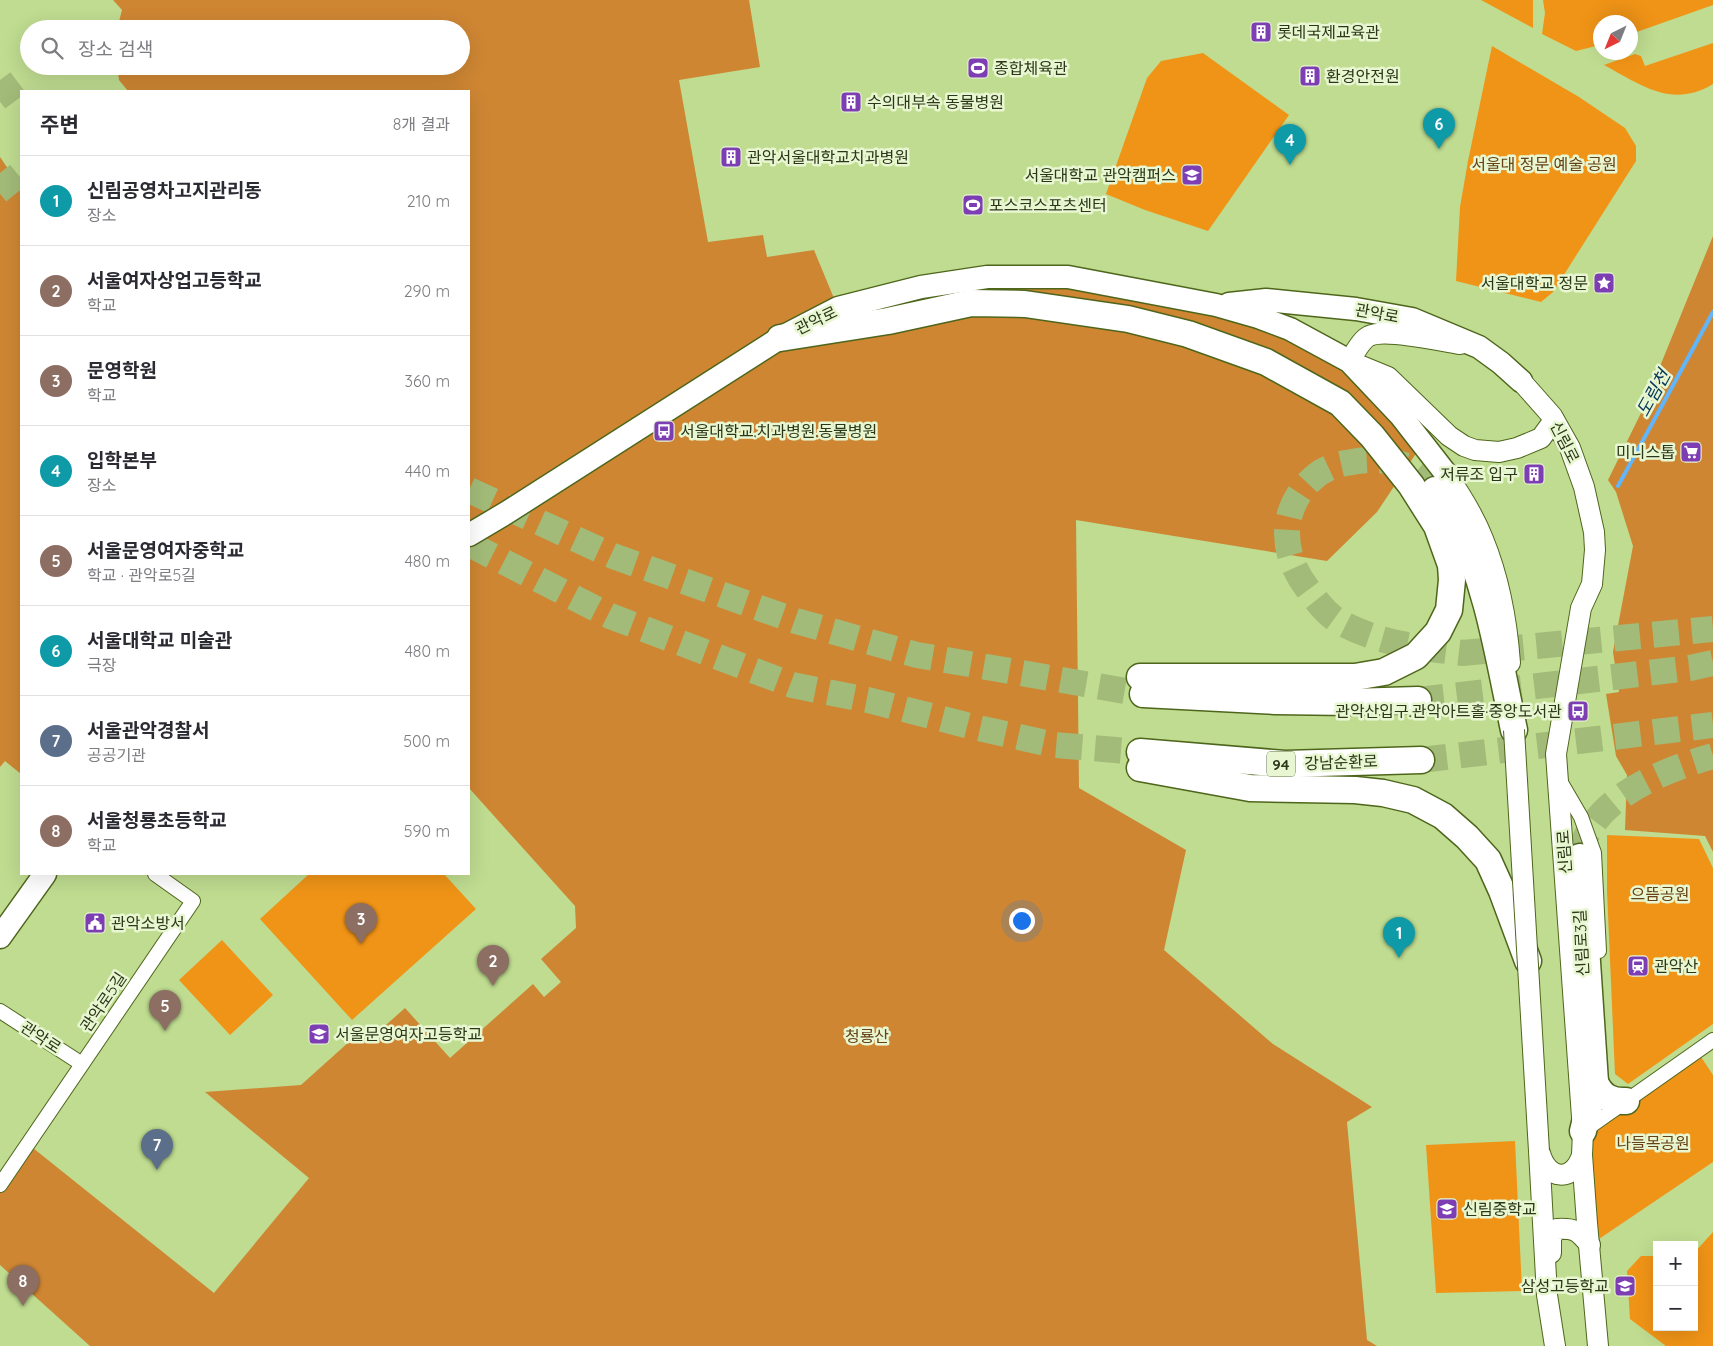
<!DOCTYPE html>
<html lang="ko">
<meta charset="utf-8">
<style>
:root{--surface:#fff;--page:#f7f7f7;--text:#2b2b33;--muted:#7c7c81;--line:#e1e1e2;--accent:#7d3eb3}
body{margin:0;font-family:Quicksand,"Noto Sans KR",sans-serif;background:var(--page);color:var(--text)}
.controls{position:absolute;right:15px;bottom:15px;display:grid;overflow:hidden;border-radius:0px;box-shadow:0 5px 20px #0002}
.controls button{width:45px;height:45px;display:grid;place-items:center;padding:0;border:0;border-bottom:1px solid var(--line);background:var(--surface);color:var(--text);font:25px sans-serif}
.compass{position:absolute;left:1593px;top:15px;width:45px;height:45px;border-radius:50%;background:var(--surface);box-shadow:0 5px 20px #0002;rotate:223deg}
.you{position:absolute;left:1021px;top:920px;width:18px;height:18px;margin:-12px;border:4px solid #fff;border-radius:50%;background:#1a73e8;box-shadow:0 0 0 8px #1a73e833}
.badge{display:grid;place-items:center;width:32px;height:32px;border-radius:50%;background:var(--accent);color:#fff;font-size:16px;font-weight:700}
.pin{position:absolute;translate:-50% -41px;filter:drop-shadow(0 1px 2px #0008)}
.pin::after{content:'';position:absolute;top:26px;width:18px;height:15px;background:inherit;clip-path:polygon(0 0,100% 0,50% 100%)}
.list{margin:0;padding:0;list-style:none}
h2{display:flex;justify-content:space-between;align-items:center;height:65px;margin:0;padding:0 20px;font-size:21px}
h2 small{font-size:16px;font-weight:400;color:var(--muted)}
.list li{display:grid;grid-template-columns:32px 1fr auto;gap:15px;align-items:center;box-sizing:border-box;height:90px;padding:0 20px;border-top:1px solid var(--line)}
.list b{display:block;font-size:19px;white-space:nowrap}
.list p{margin:0;font-size:16px;white-space:nowrap;color:var(--muted)}
.list em{font-size:16px;font-style:normal;color:var(--muted)}
.icon{flex:none;width:28px;height:28px;fill:none;stroke:currentColor;stroke-width:2;stroke-linecap:round;stroke-linejoin:round}
.map{position:relative;flex:none;width:1713px;height:1346px;overflow:hidden}
.search{position:absolute;background:var(--surface);box-shadow:0 5px 20px #0002;left:20px;top:20px;width:450px;height:55px;display:flex;align-items:center;gap:12px;box-sizing:border-box;padding:0 18px;border-radius:28px;color:var(--muted);font-size:19px}
.panel{position:absolute;background:var(--surface);box-shadow:0 5px 20px #0002;left:20px;top:90px;width:450px;height:785px;border-radius:0px}
.map>svg:first-child{display:block}
.green{fill:#f09417}
.forest{fill:#ce8633}
.lines{fill:none;stroke-linecap:round;stroke-linejoin:round}
.stream{stroke:#60b5fb;stroke-width:4}
.highway-tunnel{stroke:#a2bb78;stroke-width:26;stroke-dasharray:26 13;stroke-linecap:butt}
.street-casing{stroke:#4e661b;stroke-width:16}
.secondary-casing{stroke:#4e661b;stroke-width:22}
.primary-casing{stroke:#4e661b;stroke-width:25}
.highway-casing{stroke:#4e661b;stroke-width:29}
.street{stroke:#fff;stroke-width:14}
.secondary{stroke:#fff;stroke-width:20}
.primary{stroke:#fff;stroke-width:22}
.highway{stroke:#fff;stroke-width:26}
.secondary-bridge-casing{stroke:#4e661b;stroke-width:22;stroke-linecap:butt}
.secondary-bridge{stroke:#fff;stroke-width:20}
.labels{text-anchor:middle;dominant-baseline:central;stroke-width:5;stroke-linejoin:round;paint-order:stroke}
.shield{fill:#e8f7d1;stroke:#647150;stroke-width:1}
.shield-label{font-size:15px;font-weight:bold;fill:#2c3719}
.poi-label{font-size:16px;fill:#2c3719;stroke:#e8f7d1;text-anchor:start}
.park-label{font-size:16px;fill:#674116;stroke:#e8f7d1}
.street-label{font-size:16px;fill:#2c3719;stroke:#e8f7d1}
.water-label{font-size:18px;font-style:italic;fill:#053658;stroke:#e8f7d1}
</style>
<div class="map">
<svg width="1713" height="1346" viewBox="0 0 1713 1346">
<rect width="100%" height="100%" fill="#bfdc90"/>
<g class="green">
<path d="M1481 0H1533V28Z"/>
<path d="M1543 0H1713V5L1631 34 1630 22H1600V45L1576 51 1542 34 1545 13Z"/>
<path d="M1713 43V84C1672 109 1641 85 1604 65L1635 54 1641 56 1645 66Z"/>
<path d="M1492 46 1579 97 1625 128 1636 146V161L1553 292 1541 302 1456 281 1460 207 1468 161Z"/>
<path d="M1203 53 1289 115 1208 231 1145 210 1106 194 1147 78 1161 61Z"/>
<path d="M1607 835 1699 839 1713 868V1024L1628 1084 1615 1074 1607 891Z"/>
<path d="M309 874H444L476 909 352 1020 260 919Z"/>
<path d="M222 940 273 995 230 1035 179 980Z"/>
<path d="M1697 1051 1713 1075V1162L1590 1245 1583 1131Z"/>
<path d="M1515 1141 1522 1291 1436 1293 1426 1145Z"/>
<path d="M1713 1232V1346H1666L1630 1319 1627 1271 1641 1256H1657V1327H1694V1253Z"/>
</g>
<g class="forest">
<path d="M113 0H749L760 67 679 80 708 242 763 235 767 257 814 250 838 308 1068 277 1322 345 1423 443 1377 512 1327 561 1076 520 1079 788 1186 850 1164 950 1273 1044 1372 1107 1347 1122 1367 1340 1377 1346H90L0 1265V1185L28 1144 214 1293 309 1178 205 1092 301 1085 360 1032 368 1041 405 1008 450 1058 533 984 544 997 561 982 541 959 576 928 575 906 469 788V91H128L119 80 117 66H461V29H117L122 10Z"/>
<path d="M0 157 21 188V774L5 761 0 767Z"/>
<path d="M1713 236V852L1705 836 1625 830 1627 775 1616 756 1606 694 1619 692 1613 652 1633 546 1616 492 1608 480 1641 413Z"/>
</g>
<g class="lines">
<path class="stream" d="M1618 486 1713 312"/>
<g class="highway-tunnel">
<path d="M0 80 21 108"/>
<path d="M0 173 21 199"/>
<path d="M469 490 613 556 796 621 917 655 1143 694"/>
<path d="M1435 490C1427 481 1418 471 1407 466 1392 460 1373 459 1358 461 1346 463 1335 464 1325 470 1316 474 1308 483 1302 490 1279 521 1284 558 1307 588 1316 600 1325 613 1338 621 1376 643 1421 648 1463 653L1713 629"/>
<path d="M469 544 610 616 792 685 868 700 974 727 1055 745 1140 752"/>
<path d="M1418 700 1690 668 1713 663"/>
<path d="M1421 760 1713 725"/>
<path d="M1580 857C1588 799 1664 770 1713 756"/>
</g>
<g class="street-casing">
<g id="street">
<path d="M1560 781 1581 817 1594 853 1599 951"/>
<path d="M0 1011 82 1064"/>
<path d="M1585 1130 1713 1040"/>
<path d="M0 1185 193 901 155 874"/>
</g>
</g>
<g class="secondary-casing">
<g id="secondary">
<path d="M1460 344C1440 341 1386 328 1369 336 1361 340 1355 353 1349 361L1388 377 1449 436 1464 446 1475 450 1499 452 1517 448 1541 438 1554 420"/>
<path d="M1521 381 1552 416 1570 448 1584 487 1594 532 1595 550 1592 584 1581 608 1556 754 1583 1131 1582 1155 1587 1223 1598 1346"/>
<path d="M1447 475C1461 495 1474 516 1483 539 1499 578 1507 621 1510 663"/>
<path d="M1539 1151 1547 1295 1555 1346"/>
<path d="M1540 1153C1547 1180 1573 1183 1582 1155"/>
<path d="M1551 1253V1237L1557 1229C1576 1228 1578 1231 1590 1245"/>
</g>
</g>
<g class="primary-casing">
<g id="primary">
<path d="M1229 304 1266 300 1356 309 1412 319 1479 347 1501 363 1521 381"/>
<path d="M469 535 506 513 780 338 838 308 921 287 987 277H1068L1216 305 1258 317 1290 329 1349 361 1401 416 1447 475"/>
<path d="M0 937 45 874"/>
</g>
</g>
<g class="highway-casing">
<g id="highway">
<path d="M780 338 888 321 971 303 1025 304 1128 319 1188 334 1266 362 1340 403 1372 436 1411 485 1437 526 1451 565 1452 580 1449 610 1438 632 1416 656 1384 672 1355 677H1140"/>
<path d="M1435 490C1442 500 1449 509 1455 519 1488 585 1499 659 1514 730"/>
<path d="M1143 694 1275 701 1350 702 1418 700"/>
<path d="M1140 752 1285 764 1421 760"/>
<path d="M1140 768 1250 788 1355 790 1383 793 1413 800 1443 816 1467 837 1488 860 1502 891 1528 961"/>
<path d="M1580 857 1595 1082 1583 1131"/>
<path d="M1595 1082C1601 1096 1611 1102 1626 1101"/>
</g>
</g>
<use href="#street" class="street"/>
<use href="#secondary" class="secondary"/>
<use href="#primary" class="primary"/>
<use href="#highway" class="highway"/>
<g class="secondary-bridge-casing">
<path id="secondary-bridge" d="M1514 730 1539 1151"/>
</g>
<use href="#secondary-bridge" class="secondary-bridge"/>
</g>
<defs>
<g id="building-square" transform="scale(1.125)"><rect x="-9" y="-9" width="18" height="18" rx="4" fill="#7d3eb3" stroke="#e8f7d1"/><path d="M-4-6H4V6H1V3H-1V6H-4ZM-2.5-4.3h1.7v1.8h-1.7ZM.8-4.3h1.7v1.8H.8ZM-2.5-1h1.7V.8h-1.7ZM.8-1h1.7V.8H.8Z" fill="#fff"/></g>
<g id="stadium-square" transform="scale(1.125)"><rect x="-9" y="-9" width="18" height="18" rx="4" fill="#7d3eb3" stroke="#e8f7d1"/><path d="M0-5a6.5 5 0 1 0 0 10a6.5 5 0 1 0 0-10ZM-3.5-1.8h7v3.6h-7Z" fill="#fff"/></g>
<g id="university-square" transform="scale(1.125)"><rect x="-9" y="-9" width="18" height="18" rx="4" fill="#7d3eb3" stroke="#e8f7d1"/><path d="M0-5L7-2L0 1L-7-2ZM-4 1L0 2.5L4 1V4Q0 6-4 4Z" fill="#fff"/></g>
<g id="sight-square" transform="scale(1.125)"><rect x="-9" y="-9" width="18" height="18" rx="4" fill="#7d3eb3" stroke="#e8f7d1"/><path d="M0-6L1.8-2.2L6-1.7L2.9 1.2L3.7 5.4L0 3.3L-3.7 5.4L-2.9 1.2L-6-1.7L-1.8-2.2Z" fill="#fff"/></g>
<g id="bus-square" transform="scale(1.125)"><rect x="-9" y="-9" width="18" height="18" rx="4" fill="#7d3eb3" stroke="#e8f7d1"/><path d="M-5-6H5V4H4V6H2V4H-2V6H-4V4H-5ZM-3.5-4V0h7V-4ZM-3.5 1.2v1.5H-2V1.2ZM2 1.2v1.5H3.5V1.2Z" fill="#fff"/></g>
<g id="supermarket-square" transform="scale(1.125)"><rect x="-9" y="-9" width="18" height="18" rx="4" fill="#7d3eb3" stroke="#e8f7d1"/><path d="M-6-5.5h2.5l.6 2H6L4.5 2H-2.5L-4.4-4H-6ZM-1.5 3.2a1.3 1.3 0 1 0 .1 0ZM3 3.2a1.3 1.3 0 1 0 .1 0Z" fill="#fff"/></g>
<g id="civic-square" transform="scale(1.125)"><rect x="-9" y="-9" width="18" height="18" rx="4" fill="#7d3eb3" stroke="#e8f7d1"/><path d="M-.6-6.5H3V-4.5H.6V-3L4-1V1h2V6H-6V1h2V-1L-.6-3ZM-1.2 2.5V6h2.4V2.5Z" fill="#fff"/></g>
<g id="station-square" transform="scale(1.125)"><rect x="-9" y="-9" width="18" height="18" rx="4" fill="#7d3eb3" stroke="#e8f7d1"/><path d="M-3-6H3Q5-6 5-4V2Q5 4 3 4L4.5 6H3L1.5 4h-3L-3 6H-4.5L-3 4Q-5 4-5 2V-4Q-5-6-3-6ZM-3.5-4v3h7v-3ZM-3.5 1v1.5H-2V1ZM2 1v1.5H3.5V1Z" fill="#fff"/></g>
<g id="school-square" transform="scale(1.125)"><rect x="-9" y="-9" width="18" height="18" rx="4" fill="#7d3eb3" stroke="#e8f7d1"/><path d="M0-5L7-2L0 1L-7-2ZM-4 1L0 2.5L4 1V4Q0 6-4 4Z" fill="#fff"/></g>
</defs>
<g fill-rule="evenodd">
<use href="#building-square" x="1261" y="32"/>
<use href="#stadium-square" x="978" y="68"/>
<use href="#building-square" x="1310" y="76"/>
<use href="#building-square" x="851" y="102"/>
<use href="#building-square" x="731" y="157"/>
<use href="#university-square" x="1192" y="175"/>
<use href="#stadium-square" x="973" y="205"/>
<use href="#sight-square" x="1604" y="283"/>
<use href="#bus-square" x="664" y="431"/>
<use href="#supermarket-square" x="1691" y="452"/>
<use href="#building-square" x="1534" y="474"/>
<use href="#bus-square" x="1578" y="711"/>
<use href="#civic-square" x="95" y="923"/>
<use href="#station-square" x="1638" y="966"/>
<use href="#school-square" x="319" y="1034"/>
<use href="#school-square" x="1447" y="1209"/>
<use href="#school-square" x="1625" y="1286"/>
</g>
<g class="labels">
<rect class="shield" x="1267" y="751.5" width="28" height="25" rx="4"/>
<g class="shield-label">
<text x="1281" y="764">94</text>
</g>
<g class="poi-label">
<text x="1277" y="32">롯데국제교육관</text>
<text x="994" y="68">종합체육관</text>
<text x="1326" y="76">환경안전원</text>
<text x="867" y="102">수의대부속 동물병원</text>
<text x="747" y="157">관악서울대학교치과병원</text>
<text x="1176" y="175" text-anchor="end">서울대학교 관악캠퍼스</text>
<text x="989" y="205">포스코스포츠센터</text>
<text x="1588" y="283" text-anchor="end">서울대학교 정문</text>
<text x="680" y="431">서울대학교.치과병원.동물병원</text>
<text x="1675" y="452" text-anchor="end">미니스톱</text>
<text x="1518" y="474" text-anchor="end">저류조 입구</text>
<text x="1562" y="711" text-anchor="end">관악산입구.관악아트홀·중앙도서관</text>
<text x="111" y="923">관악소방서</text>
<text x="1654" y="966">관악산</text>
<text x="335" y="1034">서울문영여자고등학교</text>
<text x="1463" y="1209">신림중학교</text>
<text x="1609" y="1286" text-anchor="end">삼성고등학교</text>
</g>
<g class="park-label">
<text x="1544" y="164">서울대 정문 예술 공원</text>
<text x="1660" y="894">으뜸공원</text>
<text x="867" y="1036">청룡산</text>
<text x="1653" y="1143">나들목공원</text>
</g>
<g class="street-label">
<text transform="translate(1377 313) rotate(10)">관악로</text>
<text transform="translate(816 320) rotate(-26)">관악로</text>
<text transform="translate(1565 442) rotate(63)">신림로</text>
<text transform="translate(1341 762) rotate(-2)">강남순환로</text>
<text transform="translate(1564 852) rotate(-94)">신림로</text>
<text transform="translate(1581 943) rotate(-93)">신림로3길</text>
<text transform="translate(103 1002) rotate(-56)">관악로5길</text>
<text transform="translate(41 1037) rotate(33)">관악로</text>
</g>
<g class="water-label">
<text transform="translate(1653 393) rotate(-61)">도림천</text>
</g>
</g>
</svg>
<div class="controls">
<button>+</button>
<button>−</button>
</div>
<svg class="compass" viewBox="-18 -18 36 36"><path d="M0-13l5 13h-10z" fill="#e53935"/><path d="M0 13l5-13h-10z" fill="#7c7c81"/></svg>
<div class="you"></div>
<div class="pin badge" style="left:1399px;top:958px;background:#0f9aa8">1</div>
<div class="pin badge" style="left:493px;top:986px;background:#8d6e63">2</div>
<div class="pin badge" style="left:361px;top:944px;background:#8d6e63">3</div>
<div class="pin badge" style="left:1290px;top:165px;background:#0f9aa8">4</div>
<div class="pin badge" style="left:165px;top:1031px;background:#8d6e63">5</div>
<div class="pin badge" style="left:1439px;top:149px;background:#0f9aa8">6</div>
<div class="pin badge" style="left:157px;top:1170px;background:#5c6f8a">7</div>
<div class="pin badge" style="left:23px;top:1306px;background:#8d6e63">8</div>
<div class="search"><svg class="icon" aria-label="search" viewBox="0 0 24 24"><circle cx="10" cy="10" r="6"/><path d="M15 15l6 6"/></svg>장소 검색</div>
<section class="panel">
<h2>주변<small>8개 결과</small></h2>
<ul class="list">
<li><span class="badge" style="background:#0f9aa8">1</span><div><b>신림공영차고지관리동</b><p>장소</p></div><em>210 m</em></li>
<li><span class="badge" style="background:#8d6e63">2</span><div><b>서울여자상업고등학교</b><p>학교</p></div><em>290 m</em></li>
<li><span class="badge" style="background:#8d6e63">3</span><div><b>문영학원</b><p>학교</p></div><em>360 m</em></li>
<li><span class="badge" style="background:#0f9aa8">4</span><div><b>입학본부</b><p>장소</p></div><em>440 m</em></li>
<li><span class="badge" style="background:#8d6e63">5</span><div><b>서울문영여자중학교</b><p>학교 · 관악로5길</p></div><em>480 m</em></li>
<li><span class="badge" style="background:#0f9aa8">6</span><div><b>서울대학교 미술관</b><p>극장</p></div><em>480 m</em></li>
<li><span class="badge" style="background:#5c6f8a">7</span><div><b>서울관악경찰서</b><p>공공기관</p></div><em>500 m</em></li>
<li><span class="badge" style="background:#8d6e63">8</span><div><b>서울청룡초등학교</b><p>학교</p></div><em>590 m</em></li>
</ul>
</section>
</div>
